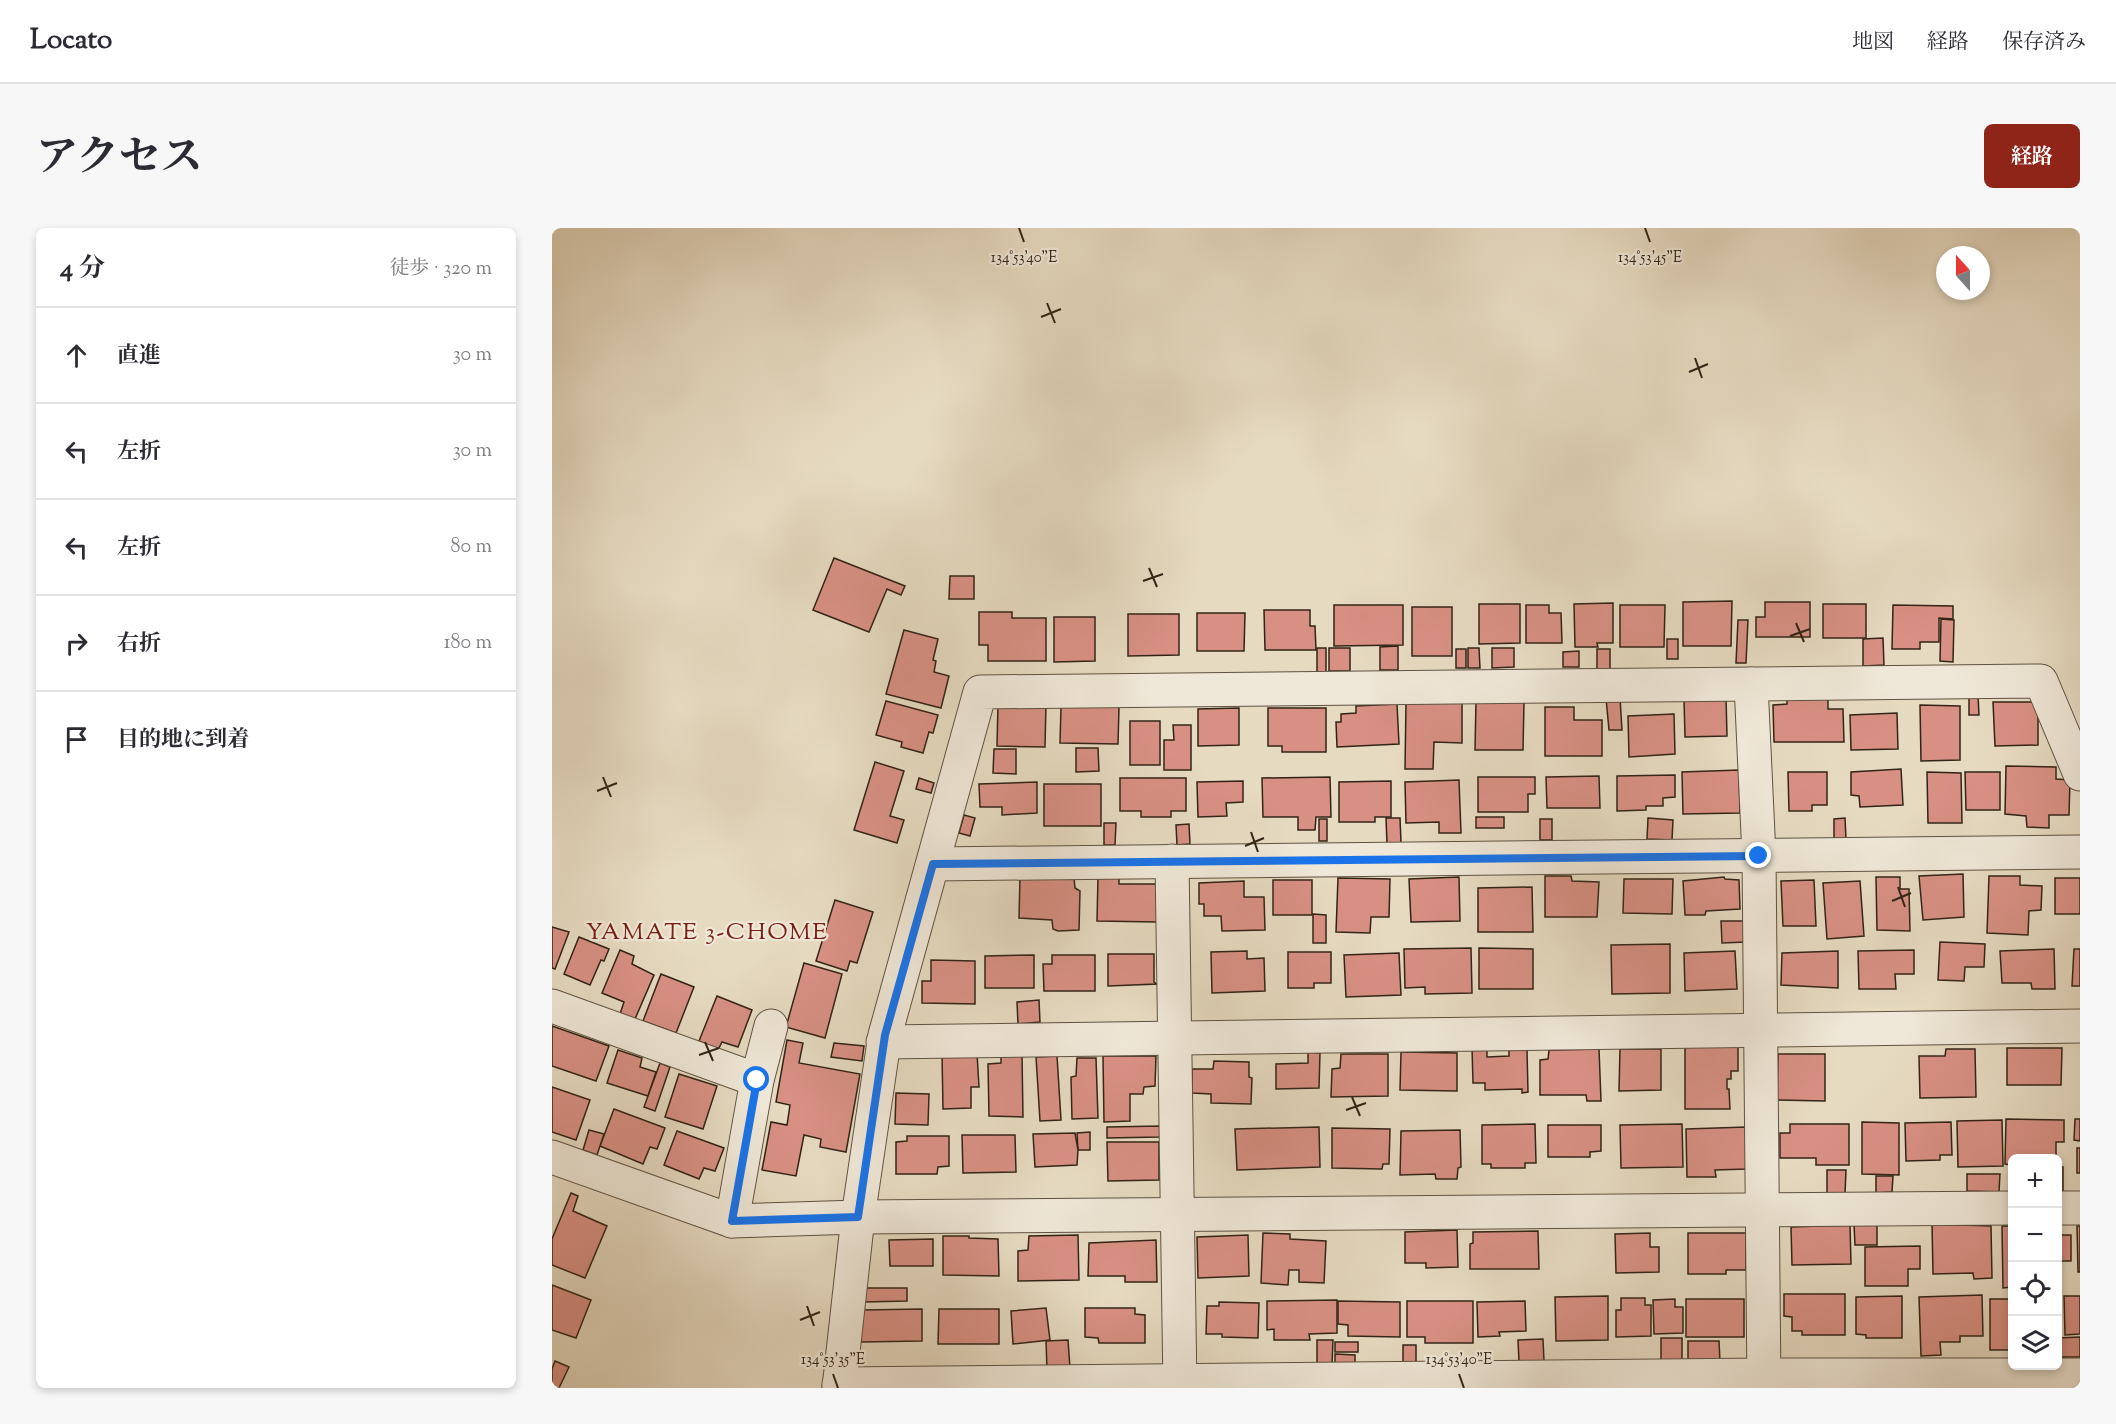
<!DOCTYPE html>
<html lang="ja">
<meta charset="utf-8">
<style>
:root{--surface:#fff;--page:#f7f7f7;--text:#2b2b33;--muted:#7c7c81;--line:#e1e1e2;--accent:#8f2418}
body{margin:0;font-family:"Sorts Mill Goudy","Noto Serif JP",serif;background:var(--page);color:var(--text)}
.controls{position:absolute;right:18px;bottom:18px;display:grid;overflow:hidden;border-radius:9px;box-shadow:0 3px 9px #0003}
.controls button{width:54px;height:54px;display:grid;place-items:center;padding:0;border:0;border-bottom:2px solid var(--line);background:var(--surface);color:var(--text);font:30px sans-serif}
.compass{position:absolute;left:1384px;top:18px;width:54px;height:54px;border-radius:50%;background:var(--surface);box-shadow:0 3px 9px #0003;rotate:339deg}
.stop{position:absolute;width:18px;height:18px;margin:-14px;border:4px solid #1a73e8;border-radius:50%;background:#fff}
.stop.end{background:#1a73e8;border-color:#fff;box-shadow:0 2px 6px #0008}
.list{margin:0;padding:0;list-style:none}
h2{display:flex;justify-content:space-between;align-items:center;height:78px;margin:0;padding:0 24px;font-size:26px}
h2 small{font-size:20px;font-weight:400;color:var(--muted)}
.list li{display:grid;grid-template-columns:39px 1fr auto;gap:18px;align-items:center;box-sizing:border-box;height:96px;padding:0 24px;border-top:2px solid var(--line)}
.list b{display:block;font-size:22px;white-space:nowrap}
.list em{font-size:20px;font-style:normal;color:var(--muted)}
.icon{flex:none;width:33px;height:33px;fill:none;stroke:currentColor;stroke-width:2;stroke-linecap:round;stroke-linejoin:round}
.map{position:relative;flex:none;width:1528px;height:1160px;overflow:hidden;border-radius:9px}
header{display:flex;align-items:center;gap:36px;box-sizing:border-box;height:84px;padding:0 30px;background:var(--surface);border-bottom:2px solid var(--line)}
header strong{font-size:28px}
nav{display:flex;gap:33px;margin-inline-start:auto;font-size:21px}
.intro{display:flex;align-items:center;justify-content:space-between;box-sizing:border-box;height:144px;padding:0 36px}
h1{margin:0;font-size:42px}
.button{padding:15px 27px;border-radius:9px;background:var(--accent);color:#fff;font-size:21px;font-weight:700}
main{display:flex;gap:36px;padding:0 36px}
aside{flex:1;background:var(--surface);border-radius:9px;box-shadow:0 3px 9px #0003}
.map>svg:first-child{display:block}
.building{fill:#d89084;stroke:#322416;stroke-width:1.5}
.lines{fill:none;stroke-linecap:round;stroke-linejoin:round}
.minor-casing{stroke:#5f5241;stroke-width:35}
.minor{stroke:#efe7d7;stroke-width:33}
.route{stroke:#1a73e8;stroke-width:8}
.ticks{fill:none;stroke:#322416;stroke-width:2}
.labels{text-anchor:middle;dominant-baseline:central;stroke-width:4.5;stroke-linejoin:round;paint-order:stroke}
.neighbourhood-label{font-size:24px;letter-spacing:1.5px;fill:#7a1f14;stroke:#efe7d7}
.ticks-label{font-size:15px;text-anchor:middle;fill:#322416;stroke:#efe7d7;stroke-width:4.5;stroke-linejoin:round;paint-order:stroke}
</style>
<header>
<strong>Locato</strong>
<nav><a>地図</a><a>経路</a><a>保存済み</a></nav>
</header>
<div class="intro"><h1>アクセス</h1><a class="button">経路</a></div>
<main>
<aside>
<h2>4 分<small>徒歩 · 320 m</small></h2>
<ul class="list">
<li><svg class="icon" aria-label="ahead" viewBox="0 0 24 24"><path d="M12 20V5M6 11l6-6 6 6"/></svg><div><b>直進</b></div><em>30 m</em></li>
<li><svg class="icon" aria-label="left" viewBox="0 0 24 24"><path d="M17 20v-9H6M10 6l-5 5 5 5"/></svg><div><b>左折</b></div><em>30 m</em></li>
<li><svg class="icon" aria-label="left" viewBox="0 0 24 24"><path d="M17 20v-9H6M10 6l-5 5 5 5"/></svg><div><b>左折</b></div><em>80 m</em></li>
<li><svg class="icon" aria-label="right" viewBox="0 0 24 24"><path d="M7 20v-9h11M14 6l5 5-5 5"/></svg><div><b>右折</b></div><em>180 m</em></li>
<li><svg class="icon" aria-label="arrive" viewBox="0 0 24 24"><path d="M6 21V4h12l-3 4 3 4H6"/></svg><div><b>目的地に到着</b></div></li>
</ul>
</aside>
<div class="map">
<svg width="1528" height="1160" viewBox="0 0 1528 1160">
<rect width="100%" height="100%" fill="#e6dac1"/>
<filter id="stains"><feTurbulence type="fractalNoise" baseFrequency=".00333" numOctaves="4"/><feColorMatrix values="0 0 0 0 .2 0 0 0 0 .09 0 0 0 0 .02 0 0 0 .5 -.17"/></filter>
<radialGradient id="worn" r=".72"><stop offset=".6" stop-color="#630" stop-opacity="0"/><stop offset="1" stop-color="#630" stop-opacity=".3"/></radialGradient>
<g class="building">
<path d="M282 330 353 358 349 367 335 361 317 404 261 382Z"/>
<path d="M398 348H422V371H397Z"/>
<path d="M1180 373 1179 418H1131V374Z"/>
<path d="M1213 374H1258V409H1204V389H1213Z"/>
<path d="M1061 375V415H1045L1046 419H1023L1022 376Z"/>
<path d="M927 376H968V415L927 416Z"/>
<rect x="1271" y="376" width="43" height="34"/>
<path d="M782 377H851V417L782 418Z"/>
<path d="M974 377H997V385H1009L1010 415H974Z"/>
<path d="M1068 377H1113L1112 419H1068Z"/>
<path d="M1341 377 1401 378V391L1387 390V414H1368V421H1340Z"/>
<rect x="860" y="379" width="40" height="49"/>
<path d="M712 382H758V398H763L764 422H713Z"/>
<path d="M427 384H460V390H494V433H436V417H427Z"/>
<path d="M645 385H693L692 423H645Z"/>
<path d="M576 386H627V427L576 428Z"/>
<path d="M502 389H543V433L502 434Z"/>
<path d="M1389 391 1402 392 1401 434 1388 433Z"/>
<path d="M1186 392H1196L1194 435H1184Z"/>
<path d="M352 402 386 411 381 432 384 433 382 444 397 448 389 480 334 466Z"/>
<path d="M1331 410 1332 437 1311 438V411Z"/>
<rect x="1115" y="411" width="11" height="20"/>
<path d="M846 418V442H828V419Z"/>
<rect x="765" y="420" width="9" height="24"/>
<rect x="777" y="420" width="21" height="23"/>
<path d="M916 420H927L928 440H916Z"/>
<path d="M940 420H962V439L940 440Z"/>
<rect x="904" y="421" width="10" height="19"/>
<rect x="1045" y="421" width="13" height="20"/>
<path d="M1027 423V439H1011V424Z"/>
<path d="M1417 466 1426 467 1427 487H1417Z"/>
<path d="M1276 468V481H1291L1292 514H1222L1221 477 1235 476V469Z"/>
<path d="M1174 469 1175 508 1133 509 1132 471Z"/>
<path d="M1054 470H1068L1070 502H1057Z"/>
<path d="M334 473 386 487 381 505 377 504 371 525 349 519 350 514 324 507Z"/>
<path d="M924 473 972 474 971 522H923Z"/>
<path d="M1441 474H1486V517L1443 518Z"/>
<path d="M854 475H910V515L882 514 881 541H853Z"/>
<path d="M446 476H494L493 519 445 518Z"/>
<path d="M845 476 847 516 785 519 784 494H789V486L804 485V478Z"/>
<path d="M1368 477 1408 478V532L1369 533Z"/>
<path d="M509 479H567L566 516 508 515Z"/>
<path d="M993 479H1022V492H1050V528H993Z"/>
<path d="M687 480V517L646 518V481Z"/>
<path d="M716 480H774V524H730V518H716Z"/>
<path d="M1345 485 1346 521 1299 522 1298 487Z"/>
<path d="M1122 486 1123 526 1077 529 1076 488Z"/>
<rect x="578" y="493" width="30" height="44"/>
<path d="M621 497H639V542H612V512H622Z"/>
<path d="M524 520H546L547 543 524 544Z"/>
<path d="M442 521H464V546L441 545Z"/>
<path d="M323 534 352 543 338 588 352 592 345 615 302 602Z"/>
<path d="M1454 538 1504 539V551L1518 552 1517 587H1497V600L1475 599 1474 588 1453 586Z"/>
<path d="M1349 541 1351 577 1308 579 1307 568 1299 567V544Z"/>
<path d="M1187 542 1188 585 1131 586 1130 544Z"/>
<path d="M1236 544H1275V577H1260V583H1237Z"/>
<path d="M1375 544 1409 545 1410 595H1376Z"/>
<path d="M1413 544H1448V582H1414Z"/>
<path d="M1123 547V569L1111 570V578H1094V582L1065 583V548Z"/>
<path d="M1047 548 1048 580H995L994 549Z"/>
<path d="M778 549 779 589H764L763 602H746V589H711L710 550Z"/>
<path d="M926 549H983V566H976V584H926Z"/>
<path d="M367 550 382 555 379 565 364 561Z"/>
<path d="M568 550H634V583H619V589H589V583H568Z"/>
<path d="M907 552 909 605H887V594L854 595 853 554Z"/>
<path d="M691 553V574L674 575 675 588 646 589 645 554Z"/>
<path d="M839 553V589H823V594H787V554Z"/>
<path d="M485 554V585L450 587V579H428L427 556Z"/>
<rect x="492" y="556" width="57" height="42"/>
<path d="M412 587 423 590 418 608 407 605Z"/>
<rect x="924" y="589" width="28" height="11"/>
<path d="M834 590H848L849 615 835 616Z"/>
<path d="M1096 590 1121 592 1120 612 1095 611Z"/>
<path d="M1293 590 1294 611H1282V591Z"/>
<rect x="767" y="591" width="8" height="22"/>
<rect x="988" y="591" width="12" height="21"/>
<path d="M552 595H564L563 617H552Z"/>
<path d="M637 596 638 616 625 617 624 597Z"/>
<path d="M1411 646 1412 689 1371 692 1367 648Z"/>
<path d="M546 648H567V656H606L605 694 545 693Z"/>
<path d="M993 648H1019L1020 653 1047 654 1045 689H993Z"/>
<path d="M1437 648H1468V657L1490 658 1489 682 1477 683 1476 707 1435 705Z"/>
<path d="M468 649 522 650 523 660 528 663 527 702 506 703 501 701 500 692 467 690Z"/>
<path d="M907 649 908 693 859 694 857 651Z"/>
<path d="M1172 649 1173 651 1187 652 1188 681 1154 683 1153 687H1133L1131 653Z"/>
<path d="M1324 649H1348V661H1357L1358 703 1325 702Z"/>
<path d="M786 650 838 651 837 689H819L818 705 784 704Z"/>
<rect x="1503" y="650" width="25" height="36"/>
<path d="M1072 651H1121L1120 686 1071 685Z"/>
<rect x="721" y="652" width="39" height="35"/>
<path d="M1262 652 1264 698H1231L1229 653Z"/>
<path d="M692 653V669H712L713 702 670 703 669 688H652V676H647V655Z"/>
<path d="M1308 653 1312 708 1275 711 1271 655Z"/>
<path d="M980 659 981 704H926V660Z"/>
<path d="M283 672 321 684 305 735 298 733 295 743 264 733Z"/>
<path d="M761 686 774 687V715H761Z"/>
<path d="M1169 693H1193L1194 714 1170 715Z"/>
<path d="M0 699 17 704 3 741 0 740Z"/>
<path d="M27 709 57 721 52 733 49 732 38 757 12 746Z"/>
<path d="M1388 714 1433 716 1432 739H1413L1412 753 1386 752Z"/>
<path d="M1118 716V765L1060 766 1059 717Z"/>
<path d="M919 720 920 765 873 766V759L853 760 852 721Z"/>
<path d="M927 720 981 721V761H927Z"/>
<path d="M1502 721 1503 761H1480L1479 755H1450L1448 723Z"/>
<path d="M1522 721H1528V758H1520Z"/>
<path d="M68 722 82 728 80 736 102 747 83 791 68 786 72 774 50 765Z"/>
<path d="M1362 722V746H1343L1344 761H1307L1306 723Z"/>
<path d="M695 723V731L712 730 713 763 660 765 659 724Z"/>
<path d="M1183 723 1185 761 1133 763 1132 725Z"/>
<path d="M1286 723V760L1229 757 1230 725Z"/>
<path d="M736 724H779V755H762V760H736Z"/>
<path d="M847 725 849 767 794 769 792 727Z"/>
<path d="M556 726H602V754L605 756 556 758Z"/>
<path d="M482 727V760H433V728Z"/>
<path d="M500 727H543V763H492L491 736H500Z"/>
<path d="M379 732 423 733V776L370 775V753H379Z"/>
<path d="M252 735 290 746 273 810 234 799Z"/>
<path d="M109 746 142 759 124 805 91 793Z"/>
<path d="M165 768 200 782 186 819 170 814 166 822 147 813Z"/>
<path d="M487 772 488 794 466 796 465 774Z"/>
<path d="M0 798 57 818 44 853 0 838Z"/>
<path d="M235 812 251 815 247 835 308 846 294 924 268 919 269 911 252 907 244 948 210 942 219 894 235 897 238 877 224 874Z"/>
<path d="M282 815 312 818 310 833 279 829Z"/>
<path d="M935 818V829L957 828V822H975L976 864 970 865V861L933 862V855H921L920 819Z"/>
<path d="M1133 818 1186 819V843H1179V851H1175V861H1177L1178 881H1133Z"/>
<path d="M1455 820H1510L1509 857H1455Z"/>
<path d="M1047 821 1049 873H1035L1034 867H988V832L996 831 997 822Z"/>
<path d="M1068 821H1109V862L1067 863Z"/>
<path d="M1394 821H1423L1424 869 1368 870 1367 828H1393Z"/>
<path d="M66 822 90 830 88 839 104 844 96 868 55 855Z"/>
<path d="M756 824 768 825 767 860 724 861V836L756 835Z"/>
<path d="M849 824 905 825V863L848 862Z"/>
<path d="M425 825 427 859H419V880L391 881 390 826Z"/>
<path d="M789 826H836V868L779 869 780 841 788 840Z"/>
<path d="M1226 826H1273V873L1225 872Z"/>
<path d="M470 827 471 889 437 888 436 836 449 835V828Z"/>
<path d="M505 828 509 892 488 893 484 829Z"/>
<path d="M551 828H604L603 858 592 859 591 866H578V893L552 894Z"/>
<path d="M525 830H544L546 890 520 891 519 849 524 848Z"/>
<path d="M662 833 697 834V849L700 850 699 876 659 875V866L640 865V841H661Z"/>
<path d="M108 835 118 839 103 883 92 879Z"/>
<path d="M127 846 165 858 151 901 113 889Z"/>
<path d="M0 859 38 872 24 912 0 904Z"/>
<path d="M344 865 377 866 376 897 343 896Z"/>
<path d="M62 881 113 900 105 921 98 919 91 936 48 918Z"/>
<path d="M1454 891 1512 892V914H1504V928H1494V930H1460V937L1453 936Z"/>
<path d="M1523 891H1528V913L1522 912Z"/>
<path d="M1450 892 1451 938 1406 939 1405 893Z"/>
<path d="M1310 894 1347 895V947L1310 946Z"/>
<path d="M1399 894 1400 927H1388V932L1354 933 1353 895Z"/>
<path d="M983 896 984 935H973V940H939V936H930V897Z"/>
<path d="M1130 896 1131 939 1069 940 1068 897Z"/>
<path d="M1238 896H1297V937H1264V930H1228V905H1238Z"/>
<path d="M996 897H1049V923L1038 924V929H996Z"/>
<path d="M609 898 608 909 555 910V899Z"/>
<path d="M767 899 768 939 685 942 683 901Z"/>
<path d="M1194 899 1195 941 1163 942 1164 949H1135L1134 901Z"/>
<path d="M780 900 838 901 837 936H831L830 941 780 940Z"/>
<path d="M37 902 52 906 45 927 31 922Z"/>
<path d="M908 902 909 939 906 940 905 951H884L883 946 848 947 849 903Z"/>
<path d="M125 903 172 920 163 943 152 940 147 951 112 937Z"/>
<path d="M538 904V922H526L525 905Z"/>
<path d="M523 905 526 922 525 937 483 939 481 906Z"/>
<path d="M410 907H463L464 944 411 945Z"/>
<path d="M355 908H397V938L386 939 385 946H344V914L355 913Z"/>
<path d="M555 914H607V952L556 953Z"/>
<rect x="1525" y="920" width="3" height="25"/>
<rect x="1506" y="939" width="5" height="24"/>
<path d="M1275 942H1294L1293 966H1275Z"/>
<path d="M1415 946H1448L1447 964 1415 963Z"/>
<path d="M1324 948H1341L1340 964 1324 965Z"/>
<path d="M19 965 26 968 21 983 55 998 33 1050 0 1037V1011Z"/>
<path d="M1302 996H1325V1017H1303Z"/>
<path d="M1380 996 1439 998 1440 1050 1422 1051 1421 1045 1381 1046Z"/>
<path d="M1298 997 1299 1036 1240 1037 1239 999Z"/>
<path d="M1450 998H1460V1059L1451 1060Z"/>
<path d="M1525 998H1528V1044H1526Z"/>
<path d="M905 1002 906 1039 874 1040V1035H853V1004Z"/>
<path d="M986 1003 987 1041H918V1016L921 1015V1004Z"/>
<path d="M711 1005 738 1006V1011L774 1013 772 1055 747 1054V1042H737L736 1057 709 1055Z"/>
<path d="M1098 1005V1019H1107V1044L1064 1045 1063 1006Z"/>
<path d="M1136 1005H1194V1042H1174V1046H1136Z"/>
<path d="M526 1007 527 1052 466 1053V1023L476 1022 477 1008Z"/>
<path d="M696 1007 697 1048 646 1050 645 1009Z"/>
<rect x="1506" y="1007" width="13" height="26"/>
<path d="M391 1008H417V1010L446 1011 447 1048 391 1047Z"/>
<path d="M381 1011V1038H338L337 1012Z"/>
<path d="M604 1012 605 1054H573V1048H536L537 1015Z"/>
<path d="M1368 1018V1041H1356V1058H1313V1019Z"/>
<path d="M0 1057 39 1072 24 1110 0 1102Z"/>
<path d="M311 1060H355V1073L312 1074Z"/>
<path d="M1232 1066H1293V1107H1250V1103H1240V1089L1232 1088Z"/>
<path d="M1430 1067 1431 1108H1408V1114H1388L1389 1127 1369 1128 1367 1069Z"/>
<path d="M1056 1068V1112L1004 1113 1003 1069Z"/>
<path d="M1350 1068V1110H1314V1107L1304 1106V1069Z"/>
<path d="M1512 1068H1528V1106L1513 1107Z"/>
<path d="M1069 1070H1093V1077H1099V1108L1064 1109V1082H1069Z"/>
<path d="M1123 1071V1079H1131V1105L1102 1106 1101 1072Z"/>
<rect x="1134" y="1071" width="58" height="38"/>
<rect x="1438" y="1071" width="22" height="51"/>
<path d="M785 1072V1105L757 1106 758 1112H722V1101L715 1102V1073Z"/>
<path d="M786 1073 848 1074V1109L796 1108V1097L786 1096Z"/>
<path d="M855 1073H921V1115H873V1109H855Z"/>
<path d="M973 1073 974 1103 947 1104 948 1108 926 1109 925 1074Z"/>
<path d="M667 1074 707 1075 706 1110 670 1109V1106H654L655 1078H667Z"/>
<path d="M494 1080 498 1112 461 1116 459 1083Z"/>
<path d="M533 1080H583V1086L593 1087V1115H547L546 1110 533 1109Z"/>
<path d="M370 1081V1113L309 1114 310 1082Z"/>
<path d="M387 1081H447V1116H386Z"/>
<path d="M1528 1109V1129H1506V1110Z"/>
<rect x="1109" y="1110" width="21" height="25"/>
<path d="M991 1111 992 1133 967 1134 966 1112Z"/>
<path d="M516 1112 518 1140 495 1141 494 1113Z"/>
<path d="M765 1112H781L780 1137H765Z"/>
<path d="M1136 1113H1167L1168 1134 1136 1135Z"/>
<rect x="783" y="1114" width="23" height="10"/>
<rect x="851" y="1117" width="13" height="20"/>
<path d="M783 1126 803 1127V1137H783Z"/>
<path d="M3 1133 17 1139 7 1160H0V1141Z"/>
</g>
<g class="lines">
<g class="minor-casing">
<g id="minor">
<path d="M1199 456 1207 628 1212 1160"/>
<path d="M620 633 628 1160"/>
<path d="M381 636 1528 624"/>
<path d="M0 778 205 852"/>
<path d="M331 814 1528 798"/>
<path d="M0 929 180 993 306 989 1460 980"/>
<path d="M1506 980H1528"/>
<path d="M180 993 205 852 219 798"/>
<path d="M287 1156 1212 1147H1528"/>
<path d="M287 1160 306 989 333 807 428 464 1489 453 1528 546"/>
</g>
</g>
<use href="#minor" class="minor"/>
</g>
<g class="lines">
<path class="route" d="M205 852 180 993 306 989 333 807 381 636 1207 628"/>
</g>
<path class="ticks" d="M467 0 472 14M1093 0 1098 14M495 75 503 95M489 89 509 81M1143 130 1150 150M1137 144 1156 136M597 340 605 359M591 353 611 346M1244 395 1252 414M1238 408 1258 401M51 549 59 569M45 563 65 555M699 604 706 624M693 618 712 610M1346 659 1353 679M1340 673 1359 665M153 814 161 833M147 827 167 820M800 869 808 888M794 882 814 875M255 1078 262 1098M248 1092 268 1084M281 1146 286 1160M907 1146 912 1160"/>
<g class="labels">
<g class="neighbourhood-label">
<text x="155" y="705">YAMATE 3-CHOME</text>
</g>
</g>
<g class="ticks-label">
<text x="472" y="34">134°53'40"E</text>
<text x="1098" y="34">134°53'45"E</text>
<text x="281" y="1136">134°53'35"E</text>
<text x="907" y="1136">134°53'40"E</text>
</g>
<rect width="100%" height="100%" filter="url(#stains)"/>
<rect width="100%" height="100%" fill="url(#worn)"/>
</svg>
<div class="controls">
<button>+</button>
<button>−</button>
<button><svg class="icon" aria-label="locate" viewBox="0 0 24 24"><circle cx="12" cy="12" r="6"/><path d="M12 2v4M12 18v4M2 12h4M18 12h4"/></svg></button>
<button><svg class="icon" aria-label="layers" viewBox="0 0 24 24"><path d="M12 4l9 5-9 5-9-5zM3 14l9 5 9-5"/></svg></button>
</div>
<svg class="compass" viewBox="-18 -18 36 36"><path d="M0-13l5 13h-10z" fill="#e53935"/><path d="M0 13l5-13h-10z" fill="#7c7c81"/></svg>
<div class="stop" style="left:205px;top:852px"></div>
<div class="stop end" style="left:1207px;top:628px"></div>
</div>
</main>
